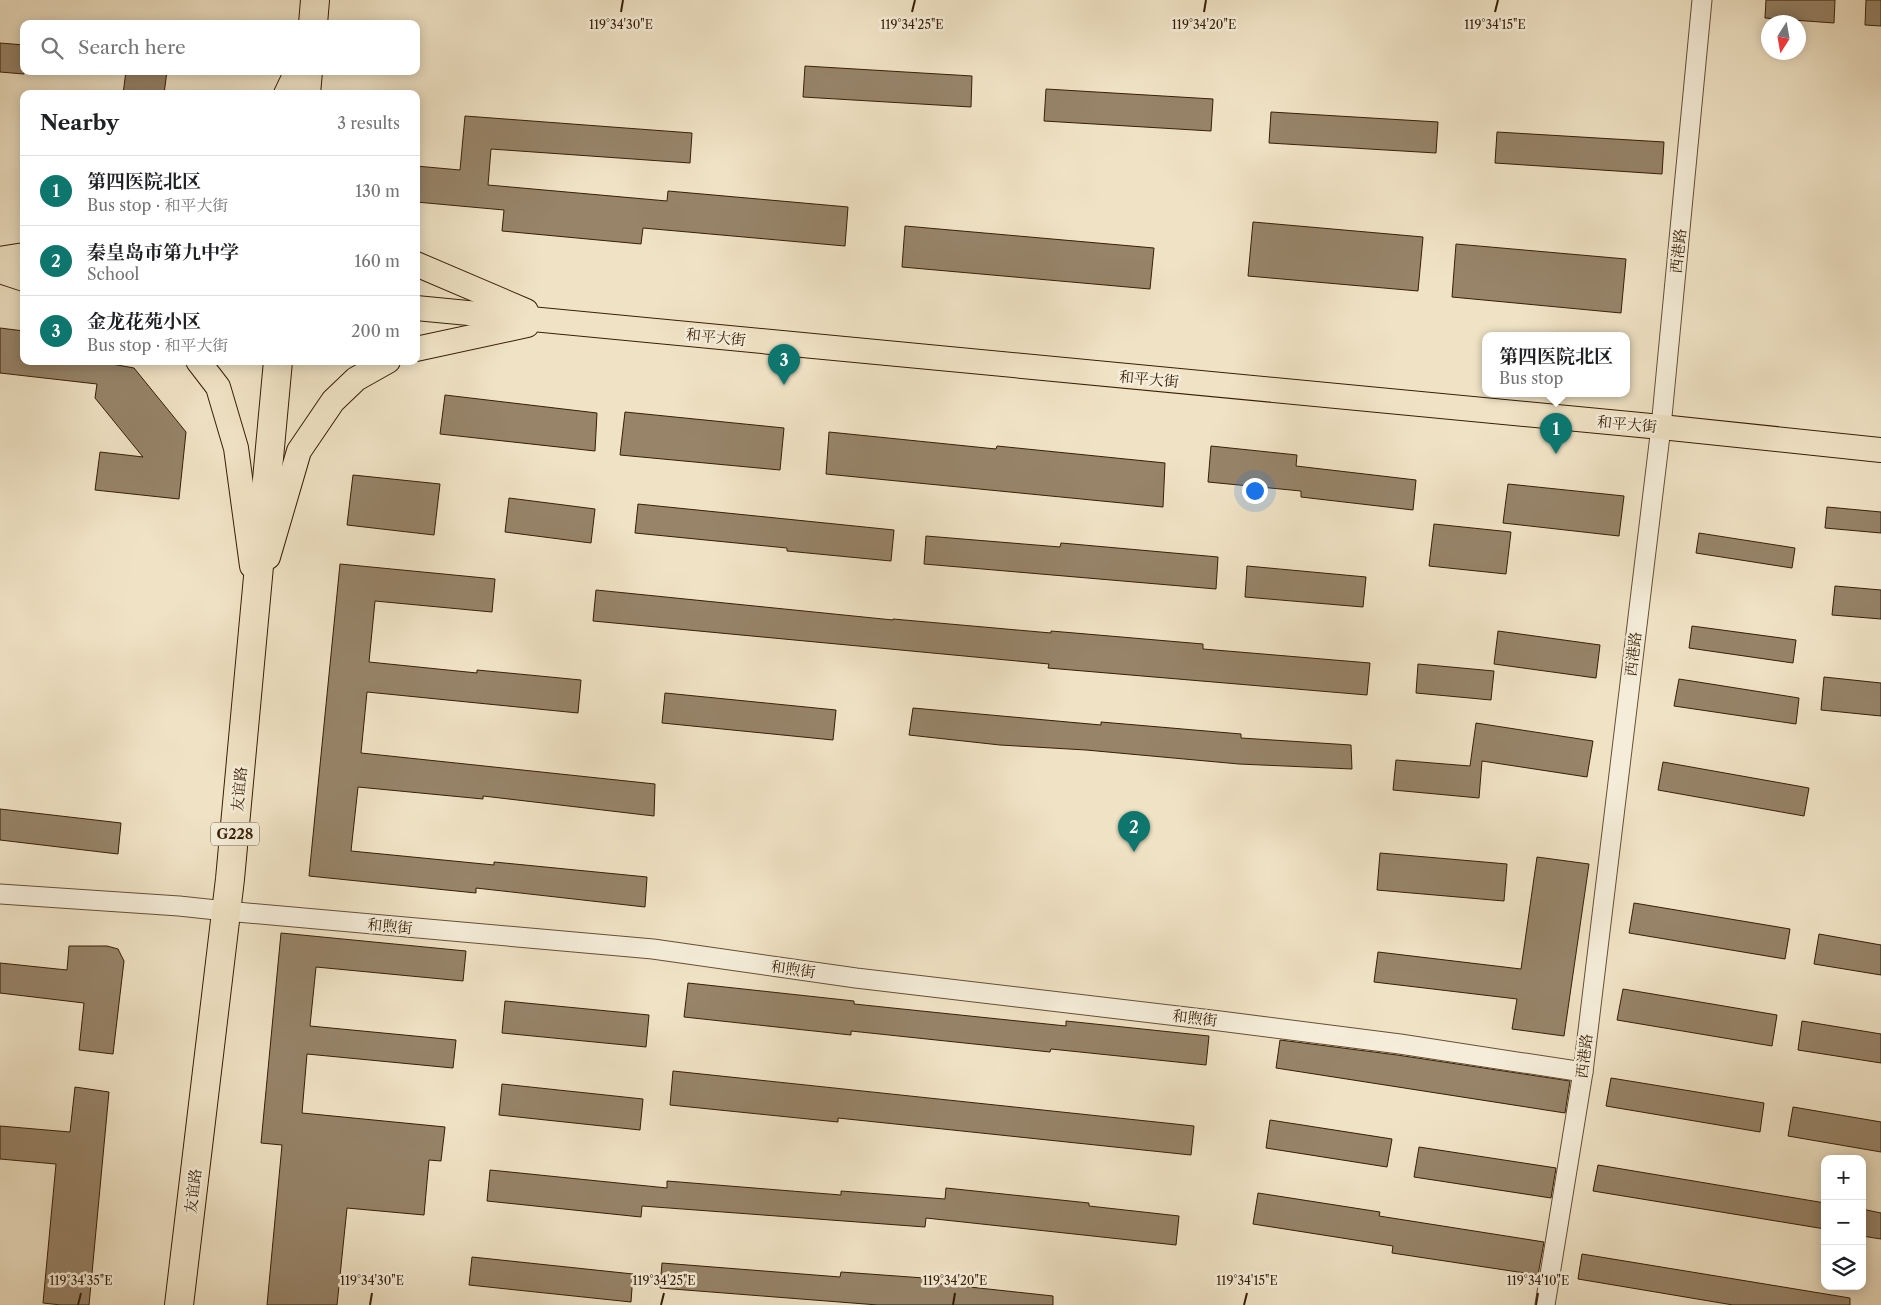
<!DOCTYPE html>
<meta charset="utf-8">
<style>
:root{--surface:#fff;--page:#f2f2f2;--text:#202124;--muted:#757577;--line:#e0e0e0;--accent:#0f766e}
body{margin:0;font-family:"Libre Caslon Text","Noto Serif SC",serif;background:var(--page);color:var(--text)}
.controls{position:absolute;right:15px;bottom:15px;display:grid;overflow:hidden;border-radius:10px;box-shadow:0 2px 12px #0003}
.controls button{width:45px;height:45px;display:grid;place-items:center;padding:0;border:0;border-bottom:1px solid var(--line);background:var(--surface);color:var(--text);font:25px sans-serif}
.compass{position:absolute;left:1761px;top:15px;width:45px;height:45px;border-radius:50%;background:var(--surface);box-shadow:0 2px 12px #0003;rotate:191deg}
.you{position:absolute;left:1254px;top:490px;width:18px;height:18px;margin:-12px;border:4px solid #fff;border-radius:50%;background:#1a73e8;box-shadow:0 0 0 8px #1a73e833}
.badge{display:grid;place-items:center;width:32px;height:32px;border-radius:50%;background:var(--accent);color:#fff;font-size:16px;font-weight:700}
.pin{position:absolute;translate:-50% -41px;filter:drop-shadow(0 1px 2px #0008)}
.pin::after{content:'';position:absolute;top:26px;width:18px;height:15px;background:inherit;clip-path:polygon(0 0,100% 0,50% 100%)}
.popup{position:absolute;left:1482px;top:332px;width:148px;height:65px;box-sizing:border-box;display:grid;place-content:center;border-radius:10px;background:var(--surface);filter:drop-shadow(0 1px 4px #0005);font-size:16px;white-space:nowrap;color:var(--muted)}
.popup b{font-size:19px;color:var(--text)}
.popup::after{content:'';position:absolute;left:50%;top:100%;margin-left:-10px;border:10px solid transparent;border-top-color:var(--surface)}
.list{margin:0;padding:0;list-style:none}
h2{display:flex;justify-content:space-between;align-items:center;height:65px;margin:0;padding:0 20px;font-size:21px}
h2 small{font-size:16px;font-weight:400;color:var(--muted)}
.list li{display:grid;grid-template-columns:32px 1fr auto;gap:15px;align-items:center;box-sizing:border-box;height:70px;padding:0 20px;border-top:1px solid var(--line)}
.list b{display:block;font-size:19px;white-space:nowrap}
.list p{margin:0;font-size:16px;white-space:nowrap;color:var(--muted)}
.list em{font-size:16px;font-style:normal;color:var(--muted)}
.icon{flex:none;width:28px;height:28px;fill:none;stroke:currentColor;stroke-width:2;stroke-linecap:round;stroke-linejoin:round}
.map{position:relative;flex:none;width:1881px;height:1305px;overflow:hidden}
.search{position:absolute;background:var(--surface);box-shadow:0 2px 12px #0003;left:20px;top:20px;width:400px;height:55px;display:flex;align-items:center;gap:12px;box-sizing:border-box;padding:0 18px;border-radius:10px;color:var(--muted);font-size:19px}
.panel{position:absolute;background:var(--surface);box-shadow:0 2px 12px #0003;left:20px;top:90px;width:400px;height:275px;border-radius:10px}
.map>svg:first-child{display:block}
.building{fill:#978469;stroke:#371e05}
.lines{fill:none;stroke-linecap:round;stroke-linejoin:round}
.minor-casing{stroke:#654f35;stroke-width:21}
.major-casing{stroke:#371e05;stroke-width:26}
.highway-casing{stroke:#371e05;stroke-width:30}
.minor{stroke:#f5edd9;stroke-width:19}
.major{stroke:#f0e3c5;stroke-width:24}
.highway{stroke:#f0e3c5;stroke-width:28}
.ticks{fill:none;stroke:#371e05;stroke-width:2}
.labels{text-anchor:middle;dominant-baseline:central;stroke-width:5;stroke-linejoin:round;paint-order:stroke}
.shield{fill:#f5edd9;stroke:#705c45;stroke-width:1}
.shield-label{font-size:14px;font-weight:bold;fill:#371e05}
.street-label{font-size:15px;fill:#371e05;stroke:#f5edd9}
.ticks-label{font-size:12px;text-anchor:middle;fill:#371e05;stroke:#f5edd9;stroke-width:5;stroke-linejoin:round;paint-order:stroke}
</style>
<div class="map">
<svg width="1881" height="1305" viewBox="0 0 1881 1305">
<rect width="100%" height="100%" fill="#f0e3c5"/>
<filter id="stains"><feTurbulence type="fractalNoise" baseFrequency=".004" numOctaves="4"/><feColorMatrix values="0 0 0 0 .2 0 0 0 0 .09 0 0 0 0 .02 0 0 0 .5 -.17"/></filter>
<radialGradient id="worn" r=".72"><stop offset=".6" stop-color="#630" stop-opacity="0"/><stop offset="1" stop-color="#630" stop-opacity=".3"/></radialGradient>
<g class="building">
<path d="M1766 0H1835L1834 23 1765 18Z"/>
<path d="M1866 0H1881V26L1865 25Z"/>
<path d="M0 43 24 45V74L0 72Z"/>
<path d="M805 66 972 76 971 107 803 97Z"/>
<path d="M126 71H167L164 94H123Z"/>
<path d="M1046 89 1213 99 1211 131 1044 121Z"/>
<path d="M1271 112 1438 122 1436 153 1269 143Z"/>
<path d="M465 116 692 133 690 163 491 149 488 185 667 201 668 191 848 207 845 246 643 228 641 244 502 231 504 210 416 202V166L460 170Z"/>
<path d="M1497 132 1664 142 1662 174 1495 163Z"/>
<path d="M1253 222 1423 237 1418 291 1248 276Z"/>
<path d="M905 226 1154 248 1150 289 902 267Z"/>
<path d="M1456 244 1626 259 1621 313 1452 297Z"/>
<path d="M0 328 24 331V361H95L134 368 186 432 179 499 95 490 100 452 143 457 95 398 97 384 0 373Z"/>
<path d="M445 395 597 413 595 451 440 434Z"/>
<path d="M625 412 784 428 780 470 620 455Z"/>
<path d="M829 432 996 449 997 446 1165 463 1163 507 826 474Z"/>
<path d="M1211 446 1297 455 1296 466 1416 480 1413 510 1301 497V491L1208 482Z"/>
<path d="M353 475 440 484 434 535 347 525Z"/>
<path d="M1508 484 1624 496 1619 536 1503 523Z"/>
<path d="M509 498 595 509 591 543 505 532Z"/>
<path d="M638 504 894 530 891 561 787 551V548L635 533Z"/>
<path d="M1827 507 1881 512V533L1825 528Z"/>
<path d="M1434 524 1511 532 1506 574 1429 566Z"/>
<path d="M1699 533 1795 548 1792 568 1696 553Z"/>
<path d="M926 536 1060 547 1061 543 1218 557 1216 589 924 564Z"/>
<path d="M340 564 495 579 492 612 375 601 369 662 477 673V670L581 680 578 713 367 692 361 753 655 784 654 816 483 796V799L358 787 351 851 494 865V862L647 877 645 907 476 888V893L309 876Z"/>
<path d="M1247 566 1366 577 1363 607 1245 597Z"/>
<path d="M1835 586 1881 590V619L1832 615Z"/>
<path d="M596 590 893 620V619L1051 633V631L1203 644V649L1370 663 1367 695 1048 668 1049 664 593 621Z"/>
<path d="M1692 626 1796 640 1793 663 1689 648Z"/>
<path d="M1498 631 1600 645 1596 678 1494 664Z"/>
<path d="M1418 664 1494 671 1491 700 1416 693Z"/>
<path d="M1824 677 1881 683V716L1821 710Z"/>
<path d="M1679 679 1799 698 1796 724 1674 706Z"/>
<path d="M665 693 836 710 833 740 662 723Z"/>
<path d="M913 708 1101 725V722L1241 734V738L1351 745 1352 769 1239 764 1086 750 1000 745 909 735Z"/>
<path d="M1476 723 1593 741 1587 777 1482 761 1479 798 1393 790 1396 760 1470 766Z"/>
<path d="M1663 762 1809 788 1804 816 1658 790Z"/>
<path d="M0 809 121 823 118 854 0 840Z"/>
<path d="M1380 853 1507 864 1504 901 1377 890Z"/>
<path d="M1537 857 1589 864 1564 1036 1512 1029 1517 999 1374 982 1378 952 1521 969Z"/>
<path d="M1634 903 1790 929 1785 959 1629 933Z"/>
<path d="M281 933 466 951 463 981 316 967 310 1026 456 1040 453 1068 307 1054 302 1113 445 1127 441 1161 429 1160 424 1215 347 1208 337 1305H267L282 1145 261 1143Z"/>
<path d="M1819 934 1881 945V975L1814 964Z"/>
<path d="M69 946H107L118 949 124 961 113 1054 79 1050 84 1003 0 993V963L67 970Z"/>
<path d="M688 983 854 1001V1004L1066 1026V1021L1209 1036 1206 1065 1051 1049 1050 1052 851 1031V1035L684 1017Z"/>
<path d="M1623 989 1777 1015 1772 1046 1617 1020Z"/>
<path d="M505 1001 649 1015 646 1047 502 1033Z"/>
<path d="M1802 1021 1881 1034V1063L1798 1050Z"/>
<path d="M1280 1040 1397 1055 1570 1081 1565 1113 1276 1068Z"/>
<path d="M673 1071 1194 1126 1191 1155 838 1118V1122L670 1105Z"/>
<path d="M1611 1078 1764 1103 1760 1132 1606 1106Z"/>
<path d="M502 1084 643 1099 640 1130 499 1115Z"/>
<path d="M75 1087 109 1092 89 1305H61L43 1303 56 1164 0 1159V1126L70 1132Z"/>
<path d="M1793 1107 1881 1122V1152L1788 1136Z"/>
<path d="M1270 1120 1392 1139 1387 1167 1266 1148Z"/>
<path d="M1419 1147 1556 1168 1551 1198 1414 1177Z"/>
<path d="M1598 1165 1825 1203V1229L1593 1191Z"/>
<path d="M490 1170 667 1188V1181L841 1195V1191L945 1199 946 1188 1089 1203V1206L1179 1216 1176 1245 926 1218 925 1227 642 1206 641 1217 487 1201Z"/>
<path d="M1258 1193 1380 1212 1379 1216 1544 1242 1538 1275 1392 1253 1393 1246 1253 1224Z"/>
<path d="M1862 1209 1881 1213V1239L1862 1236Z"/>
<path d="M1582 1254 1850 1298V1305H1733L1578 1279Z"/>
<path d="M472 1257 633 1274 631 1302 469 1285Z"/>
<path d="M662 1263 840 1277 841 1272 924 1278 923 1282 1053 1296V1305H878L660 1288Z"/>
</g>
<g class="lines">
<g class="minor-casing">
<g id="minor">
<path d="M0 894 179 906 226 911 653 949 856 978 1220 1021 1400 1044 1583 1072"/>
<path d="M1545 1305 1583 1072 1661 427 1702 0"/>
</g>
</g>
<g class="major-casing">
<g id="major">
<path d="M286 94 297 71"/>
<path d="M0 259 24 255"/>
<path d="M416 264 526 311"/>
<path d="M0 271 24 279"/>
<path d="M416 308 1661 427 1881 450"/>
<path d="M416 349 527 325"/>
<path d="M198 361 218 387 236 448 252 566"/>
<path d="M268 557 299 451 333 401 356 379 388 361"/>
</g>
</g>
<g class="highway-casing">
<g id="highway">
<path d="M313 24 315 0"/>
<path d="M306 94 308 71"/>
<path d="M179 1305 230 879 278 361"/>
</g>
</g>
<use href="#minor" class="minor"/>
<use href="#major" class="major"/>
<use href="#highway" class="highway"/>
</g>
<path class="ticks" d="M621 12 623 0M912 12 915 0M1204 12 1206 0M1495 12 1498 0M78 1305 81 1293M370 1305 372 1293M661 1305 664 1293M953 1305 955 1293M1244 1305 1247 1293M1536 1305 1538 1293"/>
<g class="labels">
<rect class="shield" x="211" y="822.5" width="48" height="23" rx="4"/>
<g class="shield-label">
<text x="235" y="834">G228</text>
</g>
<g class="street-label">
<text transform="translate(1678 251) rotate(-84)">西港路</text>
<text transform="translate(716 337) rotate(6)">和平大街</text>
<text transform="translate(1149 379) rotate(5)">和平大街</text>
<text transform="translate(1627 424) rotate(5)">和平大街</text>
<text transform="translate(1633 654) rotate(-83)">西港路</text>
<text transform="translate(239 789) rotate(-85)">友谊路</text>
<text transform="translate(390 926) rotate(5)">和煦街</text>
<text transform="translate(793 969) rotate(8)">和煦街</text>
<text transform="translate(1195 1018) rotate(7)">和煦街</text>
<text transform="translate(1584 1056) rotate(-83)">西港路</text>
<text transform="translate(193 1191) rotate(-83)">友谊路</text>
</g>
</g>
<g class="ticks-label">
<text x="621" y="29">119°34'30"E</text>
<text x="1204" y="29">119°34'20"E</text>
<text x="1495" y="29">119°34'15"E</text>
<text x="912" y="29">119°34'25"E</text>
<text x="81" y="1285">119°34'35"E</text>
<text x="372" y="1285">119°34'30"E</text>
<text x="664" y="1285">119°34'25"E</text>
<text x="955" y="1285">119°34'20"E</text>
<text x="1247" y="1285">119°34'15"E</text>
<text x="1538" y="1285">119°34'10"E</text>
</g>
<rect width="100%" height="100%" filter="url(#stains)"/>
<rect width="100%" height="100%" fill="url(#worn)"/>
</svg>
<div class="controls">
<button>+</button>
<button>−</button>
<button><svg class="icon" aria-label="layers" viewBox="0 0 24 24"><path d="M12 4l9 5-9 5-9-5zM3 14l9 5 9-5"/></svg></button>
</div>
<svg class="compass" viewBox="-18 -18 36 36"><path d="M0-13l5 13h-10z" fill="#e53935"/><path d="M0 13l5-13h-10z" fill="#757577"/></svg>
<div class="you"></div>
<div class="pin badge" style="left:1556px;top:454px">1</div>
<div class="popup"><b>第四医院北区</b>Bus stop</div>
<div class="pin badge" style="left:1134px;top:852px">2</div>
<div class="pin badge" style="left:784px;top:385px">3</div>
<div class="search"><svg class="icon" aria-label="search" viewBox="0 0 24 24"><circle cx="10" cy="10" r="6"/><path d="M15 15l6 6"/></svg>Search here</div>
<section class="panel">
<h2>Nearby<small>3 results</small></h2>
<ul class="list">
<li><span class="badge">1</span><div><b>第四医院北区</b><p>Bus stop · 和平大街</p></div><em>130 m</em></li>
<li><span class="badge">2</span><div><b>秦皇岛市第九中学</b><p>School</p></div><em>160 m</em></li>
<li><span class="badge">3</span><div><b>金龙花苑小区</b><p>Bus stop · 和平大街</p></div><em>200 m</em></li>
</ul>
</section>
</div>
